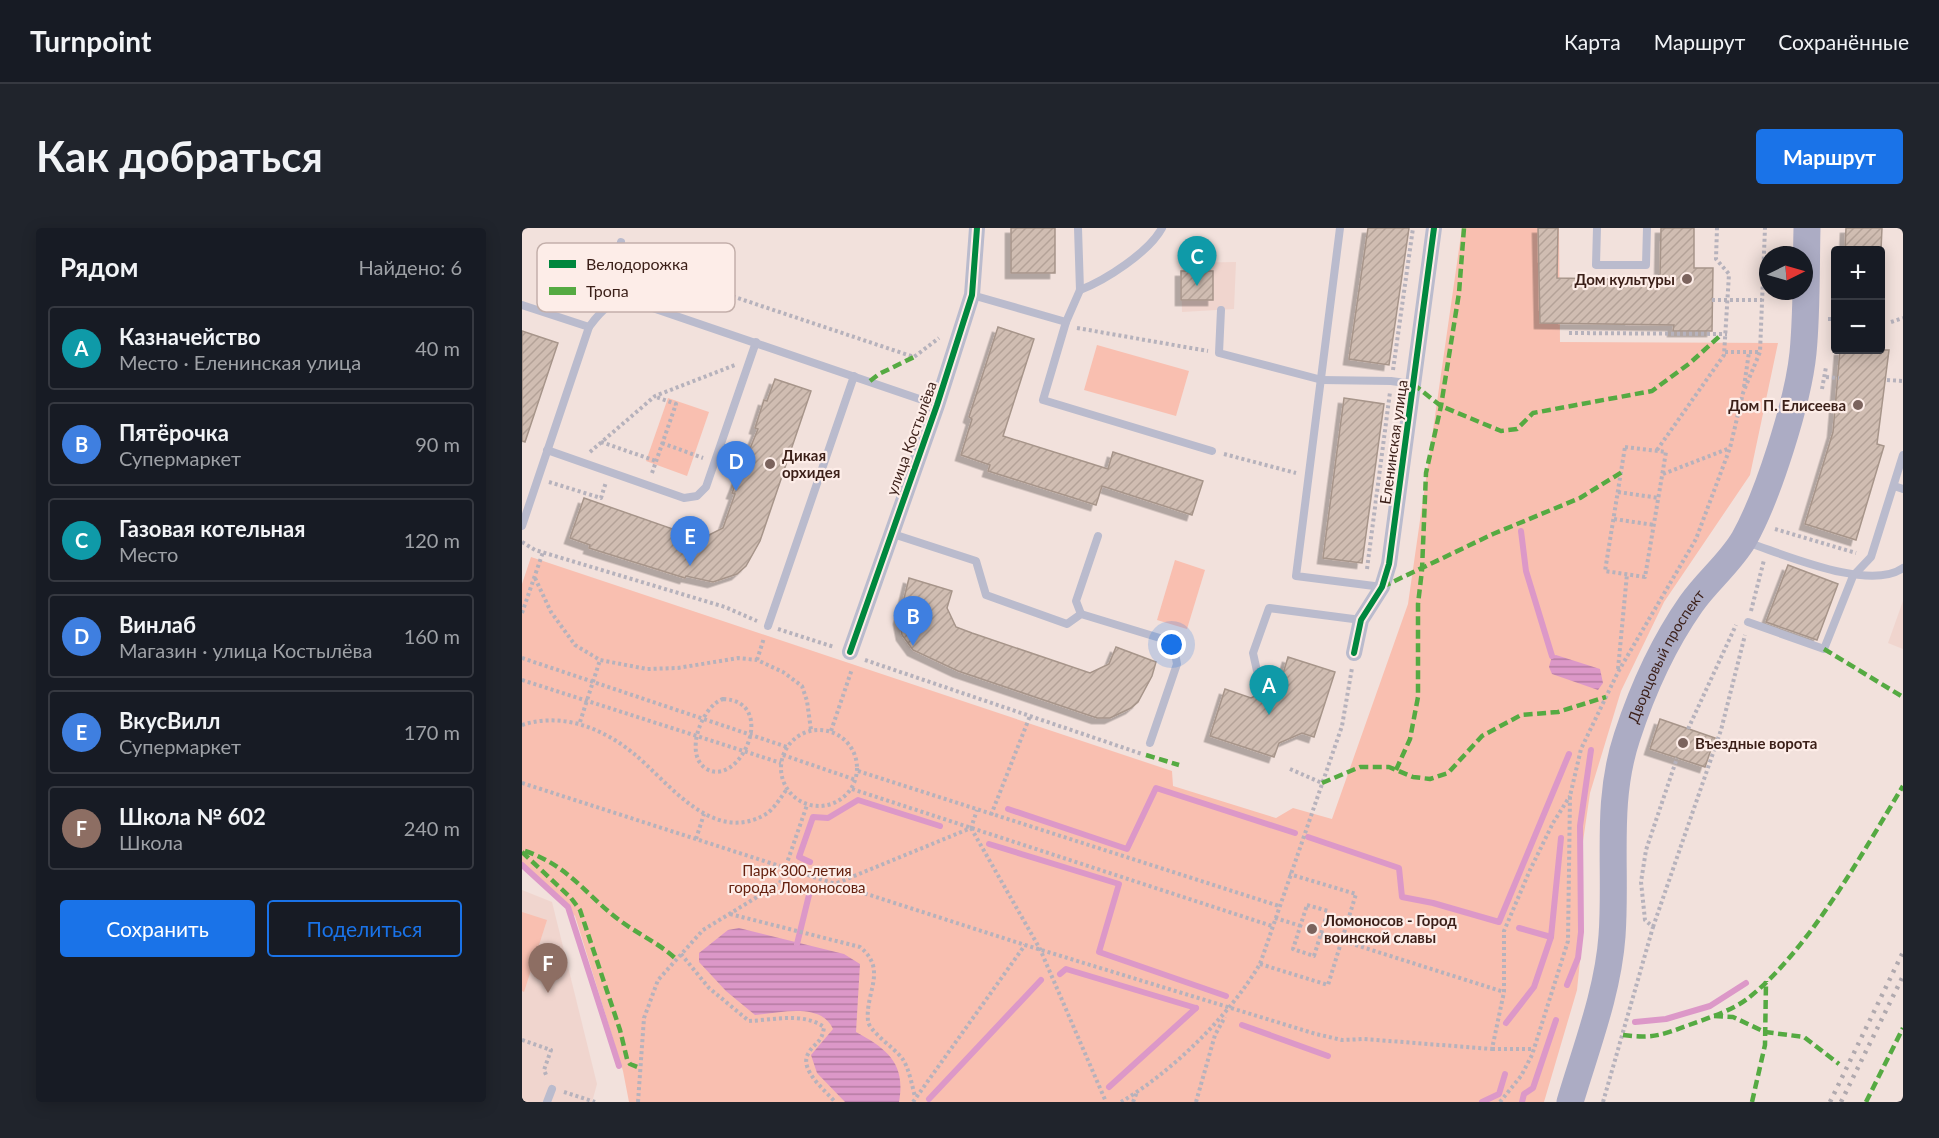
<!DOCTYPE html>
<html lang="ru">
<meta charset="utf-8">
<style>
:root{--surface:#171b24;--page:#20242c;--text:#f1f3f6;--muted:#9ea1a6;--line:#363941;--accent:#1a73e8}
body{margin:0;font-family:Lato,sans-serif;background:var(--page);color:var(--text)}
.controls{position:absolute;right:18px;top:18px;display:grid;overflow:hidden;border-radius:6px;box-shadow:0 3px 15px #0003}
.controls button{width:54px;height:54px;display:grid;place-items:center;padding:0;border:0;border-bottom:2px solid var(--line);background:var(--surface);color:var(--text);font:30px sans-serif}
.compass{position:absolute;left:1237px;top:18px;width:54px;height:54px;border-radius:50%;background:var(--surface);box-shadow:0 3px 15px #0003;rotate:85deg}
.you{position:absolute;left:650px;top:417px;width:21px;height:21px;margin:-15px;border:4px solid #fff;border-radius:50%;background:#1a73e8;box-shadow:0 0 0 9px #1a73e833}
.badge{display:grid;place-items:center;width:39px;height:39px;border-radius:50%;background:var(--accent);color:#fff;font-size:20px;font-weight:700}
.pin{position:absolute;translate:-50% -50px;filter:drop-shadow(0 2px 3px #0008)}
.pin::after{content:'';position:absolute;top:32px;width:21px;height:18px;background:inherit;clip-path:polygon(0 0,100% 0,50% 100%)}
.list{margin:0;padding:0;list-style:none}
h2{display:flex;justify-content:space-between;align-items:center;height:78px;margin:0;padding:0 24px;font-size:26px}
h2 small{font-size:20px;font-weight:400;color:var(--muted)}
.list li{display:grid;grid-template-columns:39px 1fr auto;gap:18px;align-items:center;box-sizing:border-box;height:84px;margin:0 12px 12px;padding:0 12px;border:2px solid var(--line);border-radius:6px}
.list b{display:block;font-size:22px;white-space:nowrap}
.list p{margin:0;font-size:20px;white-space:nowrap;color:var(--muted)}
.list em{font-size:20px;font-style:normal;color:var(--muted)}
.actions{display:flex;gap:12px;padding:18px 24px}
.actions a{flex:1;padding:14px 0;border:2px solid var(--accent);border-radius:6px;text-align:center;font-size:21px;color:var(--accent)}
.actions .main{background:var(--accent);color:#fff}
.map{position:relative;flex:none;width:1381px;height:874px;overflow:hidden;border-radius:6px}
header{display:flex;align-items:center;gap:36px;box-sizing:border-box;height:84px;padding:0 30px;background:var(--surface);border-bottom:2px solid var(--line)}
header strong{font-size:28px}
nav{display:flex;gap:33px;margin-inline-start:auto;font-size:21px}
.intro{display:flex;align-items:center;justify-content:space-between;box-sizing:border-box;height:144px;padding:0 36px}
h1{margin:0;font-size:42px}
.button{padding:15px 27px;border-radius:6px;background:var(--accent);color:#fff;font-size:21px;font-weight:700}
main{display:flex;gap:36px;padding:0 36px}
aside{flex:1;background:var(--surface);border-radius:6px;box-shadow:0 3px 15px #0003}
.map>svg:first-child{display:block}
.built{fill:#f0d5ce}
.park{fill:#f9bfb0}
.water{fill:url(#water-rules)}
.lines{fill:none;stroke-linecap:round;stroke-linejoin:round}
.stream{stroke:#dc98c8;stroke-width:6}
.building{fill:url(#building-hatch);stroke:#a7958a;stroke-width:1.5;filter:url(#shadow)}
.path{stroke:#b6b2bc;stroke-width:4;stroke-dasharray:3 3;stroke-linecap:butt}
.lane{stroke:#babbcd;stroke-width:8}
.street{stroke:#babbcd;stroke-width:16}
.primary{stroke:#acacc4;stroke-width:27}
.rail{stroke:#b0a9ae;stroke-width:4.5;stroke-dasharray:3 6;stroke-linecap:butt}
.quiet{stroke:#55aa42;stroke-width:4.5;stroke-dasharray:9 4.5;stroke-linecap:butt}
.cycleway-casing{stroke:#fdede8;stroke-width:10}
.cycleway{stroke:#00873e;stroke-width:6}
.poi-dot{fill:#7b635d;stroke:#fdede8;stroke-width:2}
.labels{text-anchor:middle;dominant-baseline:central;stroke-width:4.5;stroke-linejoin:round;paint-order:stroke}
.poi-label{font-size:15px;font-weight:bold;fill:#3b1f18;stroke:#fdede8;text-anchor:start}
.street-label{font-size:15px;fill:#3b1f18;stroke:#fdede8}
.park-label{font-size:15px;fill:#64200e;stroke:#fdede8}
.key{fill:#fdede8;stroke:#c3afaa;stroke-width:1.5}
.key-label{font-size:16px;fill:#3b1f18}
</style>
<header>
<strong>Turnpoint</strong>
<nav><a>Карта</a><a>Маршрут</a><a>Сохранённые</a></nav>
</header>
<div class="intro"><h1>Как добраться</h1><a class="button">Маршрут</a></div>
<main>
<aside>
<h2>Рядом<small>Найдено: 6</small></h2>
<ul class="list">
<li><span class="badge" style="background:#0f9aa8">A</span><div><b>Казначейство</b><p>Место · Еленинская улица</p></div><em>40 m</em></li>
<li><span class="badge" style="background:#3f7fe0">B</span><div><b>Пятёрочка</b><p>Супермаркет</p></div><em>90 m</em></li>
<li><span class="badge" style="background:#0f9aa8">C</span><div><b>Газовая котельная</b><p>Место</p></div><em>120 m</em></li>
<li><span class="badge" style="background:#3f7fe0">D</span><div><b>Винлаб</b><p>Магазин · улица Костылёва</p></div><em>160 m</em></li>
<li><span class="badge" style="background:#3f7fe0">E</span><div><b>ВкусВилл</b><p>Супермаркет</p></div><em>170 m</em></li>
<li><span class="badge" style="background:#8d6e63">F</span><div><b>Школа № 602</b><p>Школа</p></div><em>240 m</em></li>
</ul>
<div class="actions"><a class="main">Сохранить</a><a>Поделиться</a></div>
</aside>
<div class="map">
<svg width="1381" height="874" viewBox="0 0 1381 874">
<defs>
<pattern id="water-rules" width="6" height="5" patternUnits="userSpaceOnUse" patternTransform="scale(1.5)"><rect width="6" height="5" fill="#dc98c8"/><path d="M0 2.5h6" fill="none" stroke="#b47ba1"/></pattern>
<pattern id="building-hatch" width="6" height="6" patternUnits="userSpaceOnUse" patternTransform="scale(1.5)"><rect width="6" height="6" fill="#d0bdb2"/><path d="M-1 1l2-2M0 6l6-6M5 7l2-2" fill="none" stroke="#b4a298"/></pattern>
<filter id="shadow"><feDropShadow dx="-5.5" dy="5.5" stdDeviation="0" flood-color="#0004"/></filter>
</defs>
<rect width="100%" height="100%" fill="#f2e1dc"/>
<g class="built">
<path d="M714 34 712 81 660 84 659 35Z"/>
<path d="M1381 373V421L1366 415Z"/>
<path d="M0 662 30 674 75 856 70 874H0Z"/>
</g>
<g class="park">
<path d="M940 0H1037L1038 114 1256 115 1228 247 1142 374 1099 463 1068 565 1060 620V713L1055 762 1022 874H107L101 843 53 688 0 640V356L9 329 650 543 651 558 754 590 771 580 810 591 886 376Z"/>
<path d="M575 117 667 143 654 188 562 162Z"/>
<path d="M146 170 187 184 165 248 124 233Z"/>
<path d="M653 332 683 342 665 401 635 392Z"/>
<path d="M0 684 25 692 2 764 0 763Z"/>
</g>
<g class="water">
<path d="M1034 427 1078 441 1081 455 1076 462 1030 446 1027 439 1030 428Z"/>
<path d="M217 700 322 726 338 736 334 804C365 821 384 835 377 874H323L295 845 289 827 311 801C299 774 258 785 233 787L204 763 177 734V725L206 702Z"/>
</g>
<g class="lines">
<g class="stream">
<path d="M999 303 1004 343 1030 428"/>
<path d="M486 581 605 621 634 560 773 605"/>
<path d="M786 609 877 640 880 669 911 675 977 694 1047 526"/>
<path d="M467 616 597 656 577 724 704 768"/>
<path d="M288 634 277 629 291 589 306 590 336 572 418 598"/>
<path d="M0 637 46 679 97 838"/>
<path d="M997 700 1029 709"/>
<path d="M275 716 287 667"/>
<path d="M538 746 544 741 674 780"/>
<path d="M1045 757 1056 730 1059 704 1058 598 1069 522"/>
<path d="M1113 794 1144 791 1188 778 1224 755"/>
<path d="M984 795 1012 759 1029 709 1039 610"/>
<path d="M720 797 806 828"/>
<path d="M587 859 674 780"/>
<path d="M407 871 519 752"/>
<path d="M960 874 977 866 983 846"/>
<path d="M1000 874 1002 866 1011 860 1034 792"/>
</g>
</g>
<g class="building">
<rect x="489" y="0" width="44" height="45"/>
<path d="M846 0H887L867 137 827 131Z"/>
<path d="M1016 0H1036L1035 50 1138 52 1139 0H1172V40H1191L1190 103H1151L1152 97 1018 95Z"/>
<path d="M1324 0H1360L1359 22H1323Z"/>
<rect x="659" y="43" width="32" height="29"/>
<path d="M476 99 512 111 481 208 586 241 591 224 681 253 670 287 580 258 574 277 466 243 468 237 439 227 450 191 447 189Z"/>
<path d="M0 103 36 115 3 214 0 213Z"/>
<path d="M1318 122H1367L1355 216 1362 218 1334 312 1283 296 1311 204Z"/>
<path d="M253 151 289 163 238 313 224 338 215 346 191 354 164 348 163 350 67 320 68 317 48 310 62 270 179 311 201 300 213 266 210 265 236 201 233 200 242 172 245 173Z"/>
<path d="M822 170 862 176 840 335 801 330Z"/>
<path d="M1266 337 1316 356 1295 412 1244 394Z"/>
<path d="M387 350 430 363 425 380 434 399 450 405 568 445 587 436 594 419 634 434 630 448 616 474 609 480 588 490H575L436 443 391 422 380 407 377 391Z"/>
<path d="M766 429 813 444 792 509 780 505 757 515 752 529 688 508 703 461 729 470 758 456Z"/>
<path d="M1138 491 1193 510 1183 539 1128 521Z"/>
</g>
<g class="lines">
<g class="path">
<path d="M108 34 392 129 417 110"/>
<path d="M1190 72H1240"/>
<path d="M1306 91H1314"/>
<path d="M1369 94 1381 90"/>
<path d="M555 100 686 123"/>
<path d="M1047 105 1205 106"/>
<path d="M1203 124H1238"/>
<path d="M871 142 891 0"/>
<path d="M1304 149 1317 150"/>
<path d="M1365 152 1381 153"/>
<path d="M1222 159 1227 124"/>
<path d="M1300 161 1304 139"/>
<path d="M79 214 134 233"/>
<path d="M140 215 181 230"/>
<path d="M1103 219 1144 224 1123 349 1083 343Z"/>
<path d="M1135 222 1202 127 1207 46 1194 31 1195 0"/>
<path d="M68 224 133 168 213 137"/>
<path d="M702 226 774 245"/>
<path d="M130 245 154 176 134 169"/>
<path d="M1141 246 1208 220"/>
<path d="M27 254 79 270 84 254"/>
<path d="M1096 264 1137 270"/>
<path d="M1092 291 1132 297"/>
<path d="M1253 301 1334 325"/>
<path d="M0 314 13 322 203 379 235 393"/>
<path d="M845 341 868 164"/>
<path d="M13 350 29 384 53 417 78 432 125 441 156 440 216 430 235 432 261 444 280 458 285 473 289 502"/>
<path d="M1229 383 1242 332"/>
<path d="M0 385 21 324"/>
<path d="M256 401 312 419"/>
<path d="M0 430 265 519"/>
<path d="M235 432 242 410"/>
<path d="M343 432 620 526"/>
<path d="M1096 441 1105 346"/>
<path d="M0 452 259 535"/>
<path d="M201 471C258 473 217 563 183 540 162 525 180 478 201 471Z"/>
<path d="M58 494 78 432"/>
<path d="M0 497C40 484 80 500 111 525 146 553 190 618 244 586 252 581 259 569 265 561"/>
<path d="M1166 501 1214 397"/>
<circle cx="297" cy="540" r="38"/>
<path d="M309 503 330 441"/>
<path d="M261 527 334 552"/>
<path d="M768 541 800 555"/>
<path d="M336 543 757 678"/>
<path d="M0 555 503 717 794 806 820 812 842 811 970 821 982 764V703L1008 642 1031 595 1048 568"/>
<path d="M330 561 750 698"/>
<path d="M469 587 508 488"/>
<path d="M449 600 518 721 584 874"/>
<path d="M174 611 182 586"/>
<path d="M315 655 449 600 455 582"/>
<path d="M785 677 806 683 792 728 771 721Z"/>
<path d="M208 686 338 719C366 742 343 764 346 793 347 803 372 820 380 830 387 840 390 857 393 869"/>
<path d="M753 690 779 698"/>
<path d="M1131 699 1199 502 1223 407"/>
<path d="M799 706 982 764"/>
<path d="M159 726 187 760 227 793C251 792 281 784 302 799 300 816 292 814 286 826 277 842 304 863 313 874"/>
<path d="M738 736 806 757 834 666 767 646"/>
<path d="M0 812 29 822 22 842 25 849"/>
<path d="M970 821H1012"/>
<path d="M42 864 73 874"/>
<path d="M116 874 122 790 136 752 181 702 258 655 285 577"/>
<path d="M391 874 503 717"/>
<path d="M599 874C651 843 707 788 738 736L820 498 830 440"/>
<path d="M611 874 615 864"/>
<path d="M674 874 693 807 703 789"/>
<path d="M978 874 999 848 1010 827 1046 713 1048 568 1059 521 1096 444 1174 311 1208 220 1221 165 1238 124 1243 0"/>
<path d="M1081 874 1131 699 1123 692 1119 654 1124 622 1155 530"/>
</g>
<g class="lane">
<path d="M556 0 558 62 544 94 521 172 690 223"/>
<path d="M818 0 774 348 860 359"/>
<path d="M1075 0 1074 37H1124L1125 0"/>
<path d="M558 62C584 52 627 24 640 0"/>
<path d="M450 67 544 94"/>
<path d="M0 77 67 99"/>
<path d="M81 80 99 14"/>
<path d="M699 82 697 125 800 152 869 153 891 156"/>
<path d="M25 222 162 270 175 268 184 259 234 114"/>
<path d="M1372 258 1381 261"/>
<path d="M0 298 67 99C83 77 88 74 116 75L415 177"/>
<path d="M368 305 454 333 464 367 545 396 559 386 651 414 655 436 628 515"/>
<path d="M1224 314C1262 326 1347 364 1381 340"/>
<path d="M559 386 554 373 576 308"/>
<path d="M1226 394 1302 421 1331 348 1349 329 1381 227"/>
<path d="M246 398 332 148"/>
<path d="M735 443 731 425 747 380 839 392"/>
<path d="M25 874 30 861"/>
</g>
<g class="street">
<path d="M328 424 415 177 450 67 455 0"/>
<path d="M832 425 839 392 860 359 867 336 912 0"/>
</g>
<path class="primary" id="s1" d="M1048 874C1064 820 1086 764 1090 708 1095 640 1083 575 1105 509 1120 463 1141 416 1169 376 1185 353 1208 335 1222 311 1246 268 1276 174 1281 125 1285 84 1284 42 1285 0"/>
<g class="rail">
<path d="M1308 874 1381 724"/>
<path d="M1319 874 1381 748"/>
</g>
<g class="quiet">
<path d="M348 153 357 146 392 129"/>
<path d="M891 156 919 178 979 203 995 201 1011 185 1130 163 1168 135 1200 106"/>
<path d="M860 359 971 306 1058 270 1100 244"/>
<path d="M1302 421 1381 469"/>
<path d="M624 527 657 537"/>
<path d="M874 542 888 511 896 469V376L900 342 904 245 919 178 937 65 942 0"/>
<path d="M800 555 838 539H867L891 549 908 551 926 545 960 508 999 487 1036 484 1084 469"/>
<path d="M3 623C48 638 64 668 100 694 118 707 138 716 154 731"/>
<path d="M0 624 49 670 58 682 98 802 105 831 108 836 118 840"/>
<path d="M1192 788 1211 789 1243 804 1282 809 1317 836"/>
<path d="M1101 807C1130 811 1140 807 1167 797 1186 790 1209 783 1225 771 1286 724 1341 624 1381 558"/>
<path d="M1230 874 1243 817 1244 753"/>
<path d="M1344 874 1381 800"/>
</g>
<g class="cycleway-casing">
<g id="cycleway">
<path d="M328 424 415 177 450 67 455 0"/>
<path d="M832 425 839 392 860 359 867 336 912 0"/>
</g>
</g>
<use href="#cycleway" class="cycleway"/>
</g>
<g class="poi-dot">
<circle cx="1165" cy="51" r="6"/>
<circle cx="1336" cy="177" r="6"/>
<circle cx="248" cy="236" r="6"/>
<circle cx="1161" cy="515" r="6"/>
<circle cx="790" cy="701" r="6"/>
</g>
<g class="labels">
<g class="poi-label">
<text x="1153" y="51" text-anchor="end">Дом культуры</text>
<text x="1324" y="177" text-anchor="end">Дом П. Елисеева</text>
<text x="260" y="227">Дикая<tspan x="260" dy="17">орхидея</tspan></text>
<text x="1173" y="515">Въездные ворота</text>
<text x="802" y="692">Ломоносов - Город<tspan x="802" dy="17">воинской славы</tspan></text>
</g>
<g class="street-label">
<text transform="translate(389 210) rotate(-70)">улица Костылёва</text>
<text transform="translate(871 214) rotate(-82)">Еленинская улица</text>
<text stroke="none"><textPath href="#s1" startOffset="462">Дворцовый проспект</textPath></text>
</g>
<g class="park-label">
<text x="275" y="642">Парк 300-летия<tspan x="275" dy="17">города Ломоносова</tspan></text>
</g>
</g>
<rect x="15" y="15" width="198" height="69" rx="9" class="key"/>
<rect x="27" y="32" width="27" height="8" fill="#00873e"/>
<rect x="27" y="59" width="27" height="8" fill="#55aa42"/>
<g class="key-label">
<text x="64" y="42">Велодорожка</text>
<text x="64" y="69">Тропа</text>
</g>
</svg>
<div class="controls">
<button>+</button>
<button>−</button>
</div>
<svg class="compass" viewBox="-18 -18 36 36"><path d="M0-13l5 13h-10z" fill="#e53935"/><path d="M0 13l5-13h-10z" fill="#9ea1a6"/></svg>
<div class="you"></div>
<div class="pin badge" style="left:747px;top:487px;background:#0f9aa8">A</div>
<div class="pin badge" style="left:391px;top:418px;background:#3f7fe0">B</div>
<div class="pin badge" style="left:675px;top:58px;background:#0f9aa8">C</div>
<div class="pin badge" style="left:214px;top:263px;background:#3f7fe0">D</div>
<div class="pin badge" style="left:168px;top:338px;background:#3f7fe0">E</div>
<div class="pin badge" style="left:26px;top:765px;background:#8d6e63">F</div>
</div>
</main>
